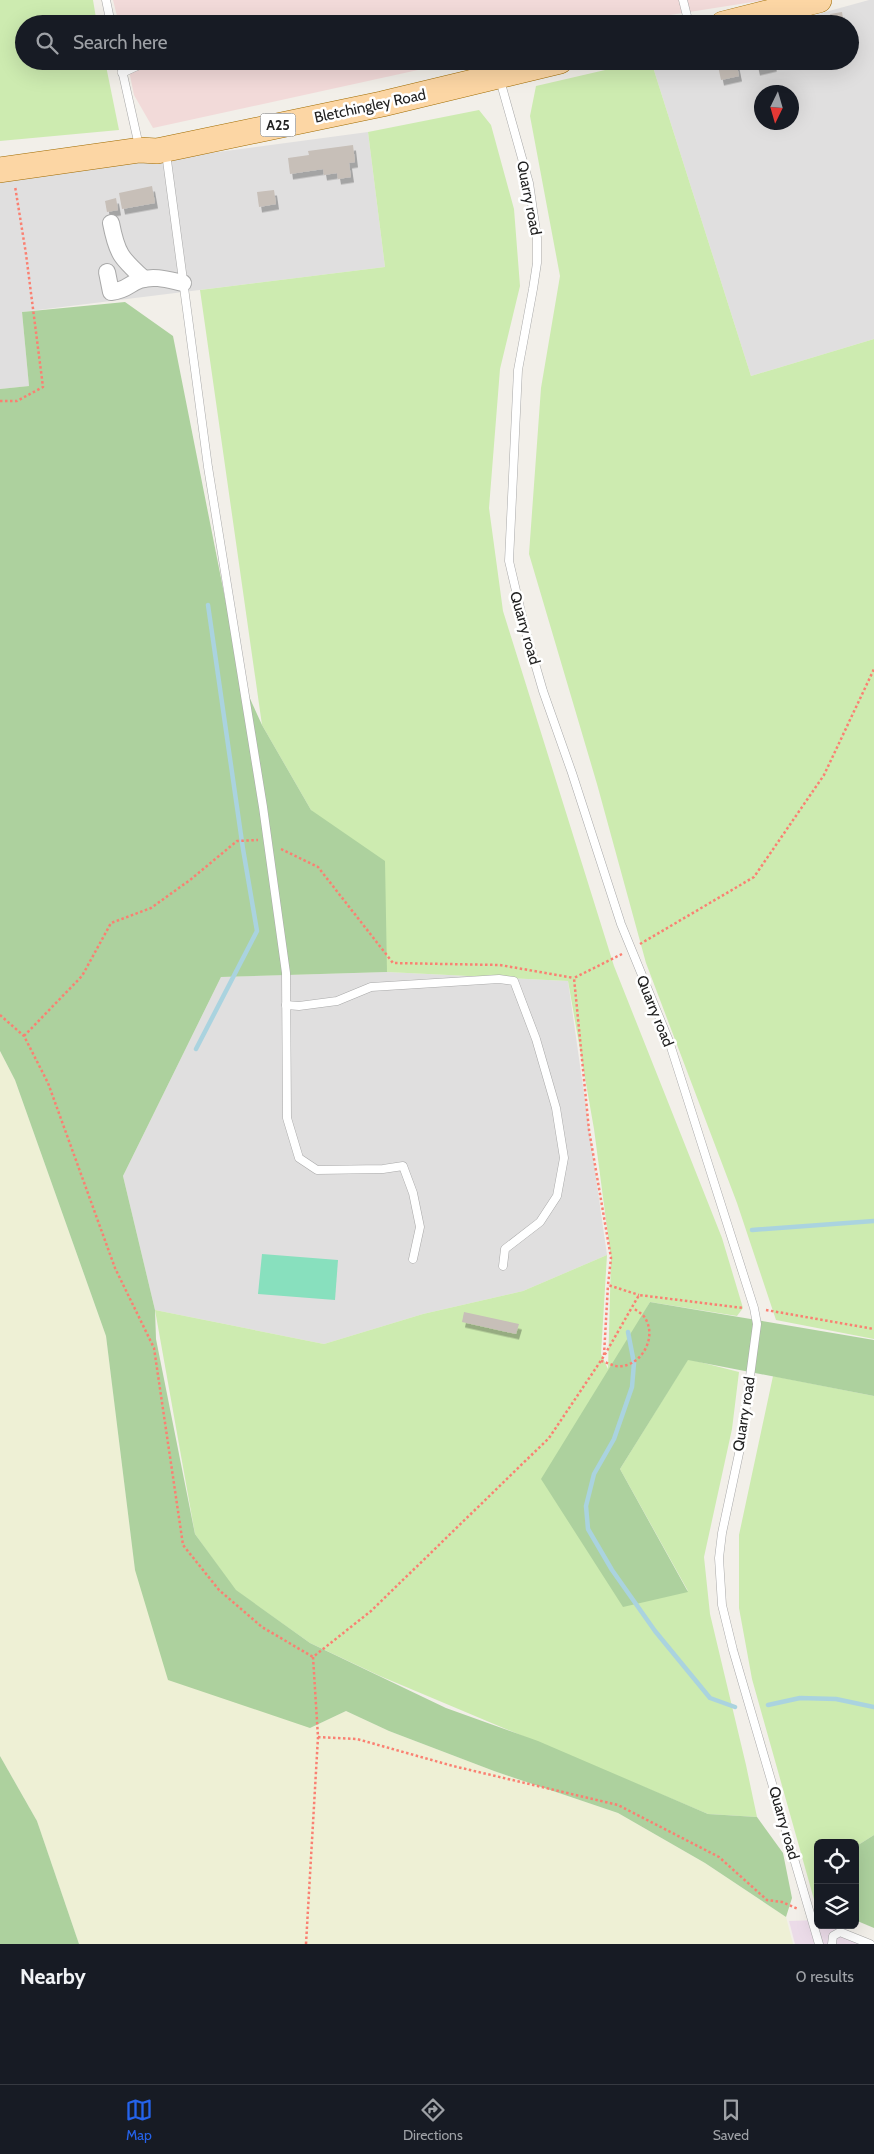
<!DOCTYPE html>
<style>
:root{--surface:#171b24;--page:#20242c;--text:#f1f3f6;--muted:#9ea1a6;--line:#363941;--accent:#2563eb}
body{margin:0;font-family:Cabin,sans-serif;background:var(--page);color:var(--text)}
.controls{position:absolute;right:15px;bottom:15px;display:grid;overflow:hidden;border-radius:8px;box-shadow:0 5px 20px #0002}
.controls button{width:45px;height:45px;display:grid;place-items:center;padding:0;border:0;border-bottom:1px solid var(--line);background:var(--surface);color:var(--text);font:25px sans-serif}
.compass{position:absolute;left:754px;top:85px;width:45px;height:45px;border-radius:50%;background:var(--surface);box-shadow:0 5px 20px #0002;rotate:185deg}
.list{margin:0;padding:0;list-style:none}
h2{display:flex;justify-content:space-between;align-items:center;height:65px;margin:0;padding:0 20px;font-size:21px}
h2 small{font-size:16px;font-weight:400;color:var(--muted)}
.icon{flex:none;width:28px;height:28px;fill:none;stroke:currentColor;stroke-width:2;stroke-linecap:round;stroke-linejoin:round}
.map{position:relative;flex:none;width:874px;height:1944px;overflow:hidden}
.search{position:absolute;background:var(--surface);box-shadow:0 5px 20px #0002;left:15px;right:15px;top:15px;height:55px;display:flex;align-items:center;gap:12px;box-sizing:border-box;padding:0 18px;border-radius:28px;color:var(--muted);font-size:19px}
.sheet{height:140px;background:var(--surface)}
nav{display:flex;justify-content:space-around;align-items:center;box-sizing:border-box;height:70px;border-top:1px solid var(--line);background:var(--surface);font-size:14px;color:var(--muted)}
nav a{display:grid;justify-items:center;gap:2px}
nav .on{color:var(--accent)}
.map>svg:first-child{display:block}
.residential{fill:#e0dfdf;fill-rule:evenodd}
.commercial{fill:#f2dad9}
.industrial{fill:#ebdbe8}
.farmland{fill:#eef0d5}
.grass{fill:#cdebb0}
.forest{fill:#add19e}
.pitch{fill:#88e0be}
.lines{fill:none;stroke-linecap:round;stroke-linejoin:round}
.stream{stroke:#aad3df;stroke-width:4.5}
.building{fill:#c7bfb8;filter:url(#shadow)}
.lane-casing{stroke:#a9a9a9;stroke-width:9}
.street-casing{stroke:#a9a9a9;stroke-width:18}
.primary-casing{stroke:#a06b00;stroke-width:26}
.path{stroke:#fa8072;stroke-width:2.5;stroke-dasharray:2.5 2.5;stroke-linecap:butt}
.lane{stroke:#fff;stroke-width:8}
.street{stroke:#fff;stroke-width:16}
.primary{stroke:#fcd6a4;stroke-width:25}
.labels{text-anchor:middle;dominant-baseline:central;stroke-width:5;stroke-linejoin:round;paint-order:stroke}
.shield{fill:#fff;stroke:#646464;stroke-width:1}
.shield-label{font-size:14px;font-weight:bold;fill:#222}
.street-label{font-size:15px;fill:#222;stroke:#fff}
</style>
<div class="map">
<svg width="874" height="1944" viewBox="0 0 874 1944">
<defs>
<filter id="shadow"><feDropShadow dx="3" dy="5.5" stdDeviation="0" flood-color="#0004"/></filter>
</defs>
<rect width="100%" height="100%" fill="#f2efe9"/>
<g class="residential">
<path d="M869 0H874V339L751 376 651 61H850V24H782ZM762 92H792V122H762Z"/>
<path d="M368 132 385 267 22 312 29 386 0 389V181Z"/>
<path d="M387 972 568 981 607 1255 523 1291 423 1314 324 1344 155 1310 123 1176 221 977Z"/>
</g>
<g class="commercial">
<path d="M113 0H765L670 15 631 24H119Z"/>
<path d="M127 61H459L153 128 134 95Z"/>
</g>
<path class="industrial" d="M818 1920V1925H838L874 1944H795L789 1921Z"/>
<path class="farmland" d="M0 1051 15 1080 106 1336 135 1570 310 1728 346 1711 389 1731 494 1771 618 1813 705 1863 786 1917 793 1944H79L37 1821 0 1756Z"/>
<g class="grass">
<path d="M0 0H93L97 24H24V61H105L119 130 0 141Z"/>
<path d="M644 61H651L751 376 874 339V1339L776 1320 737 1203 646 963 597 784 529 554 541 388 560 276 530 116 536 86Z"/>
<path d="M479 110 491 125 514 209 520 286 500 369 489 508 503 611 614 966 722 1238 743 1308 737 1316 650 1302 547 1488 688 1591 620 1469 688 1359 739 1372 732 1429 704 1557 710 1614 746 1765 757 1817 708 1814 380 1676 310 1643 235 1590 195 1534 155 1310 324 1344 423 1314 523 1291 607 1255 601 1354 608 1369 611 1258 594 1129 568 981 387 972 311 810 262 725 200 290 385 267 368 132Z"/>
<path d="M773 1376 874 1396V1835L855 1847V1843H818V1904L815 1903 752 1679 739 1608V1535Z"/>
</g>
<g class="forest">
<path d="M125 302 173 336 241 679 262 725 311 810 385 861 387 972 221 977 123 1176 155 1310 156 1339 195 1534 236 1590 310 1643 446 1708 538 1741 708 1814 757 1817 783 1853 792 1898 786 1917 705 1863 618 1813 494 1771 389 1731 346 1711 310 1728 168 1680 135 1570 106 1336 15 1080 0 1051V389L29 386 22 312Z"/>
<path d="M650 1302 874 1340V1396L688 1360 620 1469 688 1592 623 1607 541 1479Z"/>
<path d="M0 1756 37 1821 79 1944H0Z"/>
<path d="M874 1835V1928L855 1920V1847Z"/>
</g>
<path class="pitch" d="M262 1254 338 1260 335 1300 258 1294Z"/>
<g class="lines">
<g class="stream">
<path d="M196 1049 257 931 243 849 208 605"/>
<path d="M752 1230 874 1221"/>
<path d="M628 1332 634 1363 632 1387 614 1439 594 1474 586 1506 588 1529 612 1570 655 1631 710 1698 735 1707"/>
<path d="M768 1705 800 1698 836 1699 874 1707"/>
</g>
</g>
<g class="building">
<path d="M842 12 844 24H832L830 14Z"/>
<path d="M717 61H736L739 76 721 80Z"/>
<path d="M755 61H772L774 66 757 70Z"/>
<path d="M353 145 355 162 349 163 351 177 338 179 337 173 324 175 323 169 290 174 288 158 309 155 308 151Z"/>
<path d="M152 186 155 203 122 209 119 193Z"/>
<path d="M274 190 276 204 259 207 257 192Z"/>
<path d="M116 198 118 210 107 212 105 201Z"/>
<path d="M464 1312 519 1324 516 1334 462 1322Z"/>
</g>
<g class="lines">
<g class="lane-casing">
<g id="lane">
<path d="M106 0 111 24"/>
<path d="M683 0 689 24"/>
<path d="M120 61 139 146"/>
<path d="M122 73 148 61"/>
<path d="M500 80 529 183 537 238V263L533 289 518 370 509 561 525 629 543 691 572 773 621 924 669 1041 754 1308 757 1324 741 1444 722 1533 719 1558 722 1605 733 1650 819 1944"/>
<path d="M166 153 208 467 263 807 286 973 287 1118 299 1158 317 1170 383 1169 403 1166 413 1193 420 1227 413 1259"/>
<path d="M286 1005 299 1006 337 1001 371 987 499 979 514 981 536 1039 556 1108 564 1158 557 1196 540 1222 505 1249 503 1266"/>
<path d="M832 1944 833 1936 840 1932 870 1944"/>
</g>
</g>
<g class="street-casing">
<g id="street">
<path d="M111 223C117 254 121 258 144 279"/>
<path d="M107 272 111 292C128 290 128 284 140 280 154 275 169 280 183 283"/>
</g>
</g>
<g class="primary-casing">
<g id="primary">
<path d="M723 24 819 0"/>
<path d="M0 170 140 150 157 151 382 104 560 61"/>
</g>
</g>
<g class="path">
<path d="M0 401H17L43 387 26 254 15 186"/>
<path d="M281 849 318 867 393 963 500 965 574 978"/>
<path d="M640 944 754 877 824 775 874 669"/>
<path d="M622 954 574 978 589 1130 611 1258 608 1285 639 1295"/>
<path d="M0 1015 24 1036 48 1083 115 1268 154 1348 183 1545 219 1590 262 1627 313 1657"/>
<path d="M24 1036 82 976 111 923 151 908 190 880 237 841 258 840"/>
<path d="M766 1310 874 1329"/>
<path d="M604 1355 608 1285"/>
<path d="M601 1361C606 1362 611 1365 616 1366 640 1369 658 1338 645 1318 643 1314 637 1311 633 1308"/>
<path d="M318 1737 357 1739 453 1766 618 1805 719 1857 767 1900 782 1902 798 1909"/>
<path d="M306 1944 318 1737 313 1657 371 1611 549 1438 604 1356 639 1295 743 1308"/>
</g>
<use href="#lane" class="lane"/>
<use href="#street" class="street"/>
<use href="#primary" class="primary"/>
</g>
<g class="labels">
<rect class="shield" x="260.5" y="113.5" width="35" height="23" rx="4"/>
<g class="shield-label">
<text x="278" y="125">A25</text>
</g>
<g class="street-label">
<text transform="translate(370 106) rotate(-12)">Bletchingley Road</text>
<text transform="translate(529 198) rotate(79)">Quarry road</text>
<text transform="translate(525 628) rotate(74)">Quarry road</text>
<text transform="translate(655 1011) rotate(68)">Quarry road</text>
<text transform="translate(744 1414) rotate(-81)">Quarry road</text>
<text transform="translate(784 1823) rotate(74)">Quarry road</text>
</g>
</g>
</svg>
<div class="controls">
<button><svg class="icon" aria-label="locate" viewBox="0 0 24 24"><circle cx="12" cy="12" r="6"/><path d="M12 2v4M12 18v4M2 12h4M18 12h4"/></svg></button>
<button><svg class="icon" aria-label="layers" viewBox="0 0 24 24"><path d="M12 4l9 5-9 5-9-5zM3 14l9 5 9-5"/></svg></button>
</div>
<svg class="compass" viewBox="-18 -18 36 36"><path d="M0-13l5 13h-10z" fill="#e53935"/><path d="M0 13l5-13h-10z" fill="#9ea1a6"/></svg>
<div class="search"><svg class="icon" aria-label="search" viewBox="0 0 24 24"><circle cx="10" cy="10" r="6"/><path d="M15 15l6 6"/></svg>Search here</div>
</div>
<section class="sheet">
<h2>Nearby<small>0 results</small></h2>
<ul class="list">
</ul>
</section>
<nav>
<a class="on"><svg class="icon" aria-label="map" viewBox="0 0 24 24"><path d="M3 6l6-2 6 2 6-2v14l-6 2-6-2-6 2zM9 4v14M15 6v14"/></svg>Map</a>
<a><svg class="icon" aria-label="directions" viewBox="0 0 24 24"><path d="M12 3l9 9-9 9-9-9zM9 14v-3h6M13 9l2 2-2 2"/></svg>Directions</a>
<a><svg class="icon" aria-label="saved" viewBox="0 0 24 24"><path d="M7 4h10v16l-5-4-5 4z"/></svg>Saved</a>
</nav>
